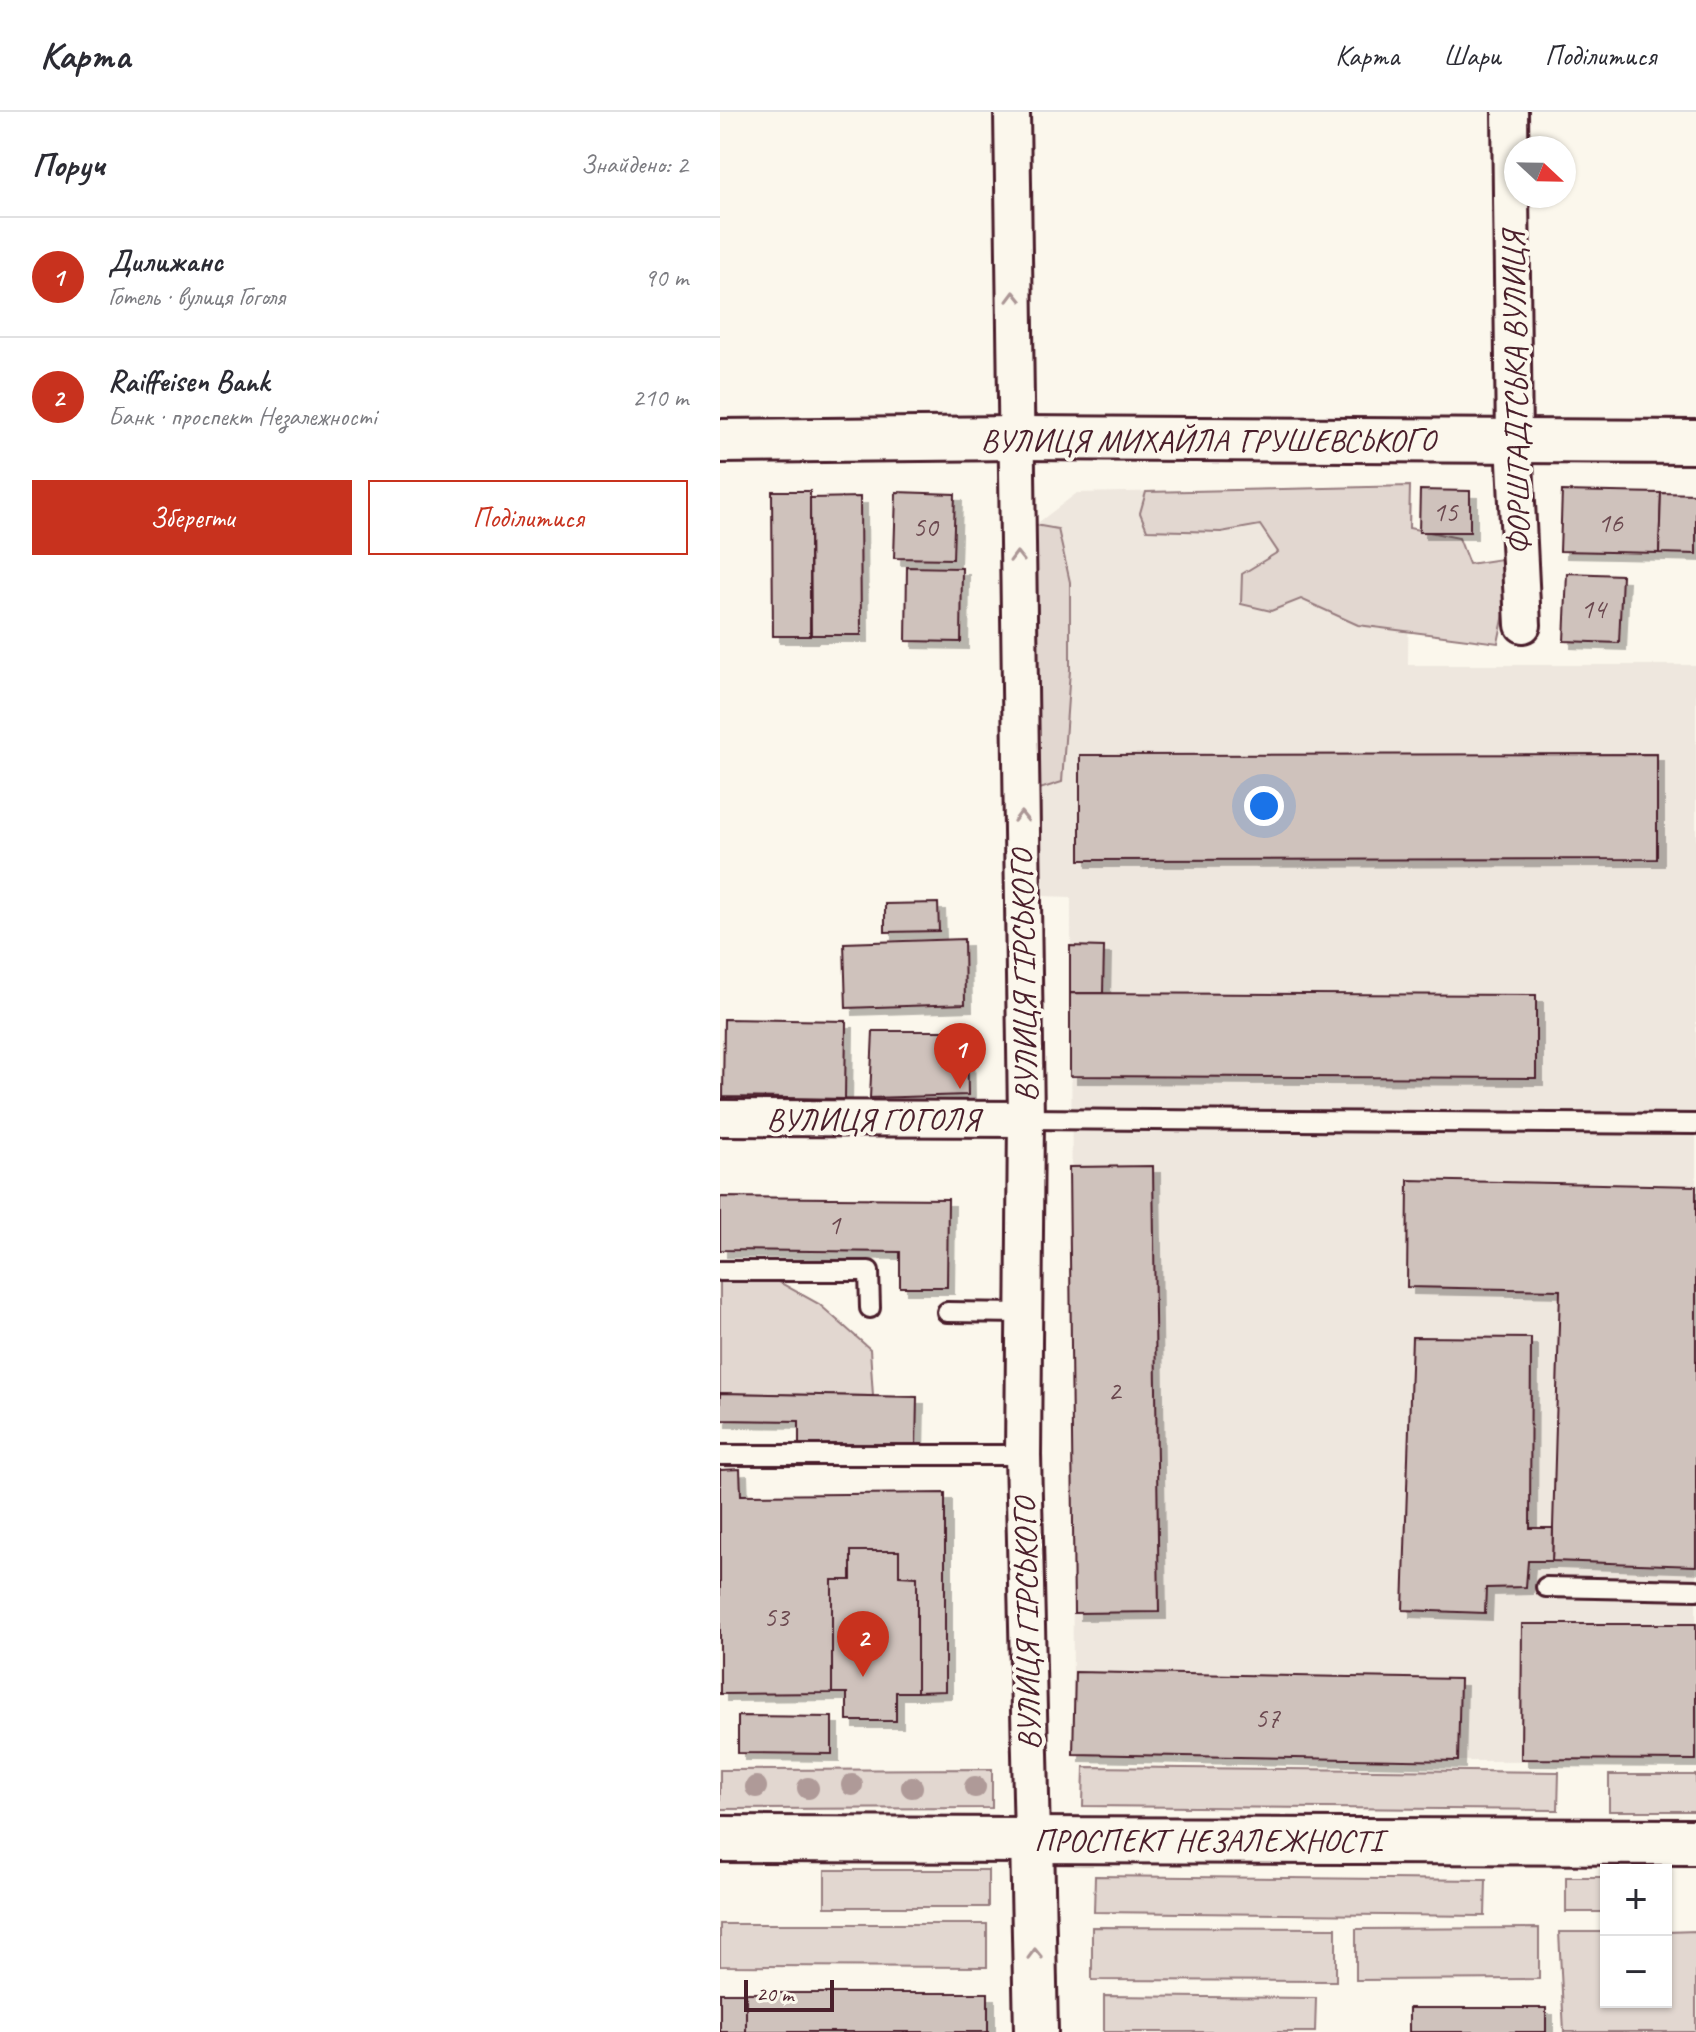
<!DOCTYPE html>
<html lang="uk">
<meta charset="utf-8">
<style>
:root{--surface:#fff;--page:#f2f2f3;--text:#2b2b33;--muted:#7c7c81;--line:#e1e1e2;--accent:#c8321e}
body{margin:0;font-family:Caveat,sans-serif;background:var(--page);color:var(--text)}
.controls{position:absolute;right:24px;bottom:24px;display:grid;overflow:hidden;border-radius:0px;box-shadow:0 2px 6px #0004}
.controls button{width:72px;height:72px;display:grid;place-items:center;padding:0;border:0;border-bottom:2px solid var(--line);background:var(--surface);color:var(--text);font:40px sans-serif}
.compass{position:absolute;left:784px;top:24px;width:72px;height:72px;border-radius:50%;background:var(--surface);box-shadow:0 2px 6px #0004;rotate:112deg}
.scale{position:absolute;left:24px;bottom:20px;width:90px;box-sizing:border-box;padding-left:8px;border:4px solid #4a1f2b;border-top:0;font-size:22px;line-height:28px;white-space:nowrap;color:#4a1f2b;-webkit-text-stroke:6px #fbf7ec;paint-order:stroke}
.you{position:absolute;left:544px;top:694px;width:28px;height:28px;margin:-20px;border:6px solid #fff;border-radius:50%;background:#1a73e8;box-shadow:0 0 0 12px #1a73e833}
.badge{display:grid;place-items:center;width:52px;height:52px;border-radius:50%;background:var(--accent);color:#fff;font-size:26px;font-weight:700}
.pin{position:absolute;translate:-50% -66px;filter:drop-shadow(0 2px 4px #0008)}
.pin::after{content:'';position:absolute;top:42px;width:28px;height:24px;background:inherit;clip-path:polygon(0 0,100% 0,50% 100%)}
.list{margin:0;padding:0;list-style:none}
h2{display:flex;justify-content:space-between;align-items:center;height:104px;margin:0;padding:0 32px;font-size:34px}
h2 small{font-size:26px;font-weight:400;color:var(--muted)}
.list li{display:grid;grid-template-columns:52px 1fr auto;gap:24px;align-items:center;box-sizing:border-box;height:120px;padding:0 32px;border-top:2px solid var(--line)}
.list b{display:block;font-size:30px;white-space:nowrap}
.list p{margin:0;font-size:26px;white-space:nowrap;color:var(--muted)}
.list em{font-size:26px;font-style:normal;color:var(--muted)}
.actions{display:flex;gap:16px;padding:24px 32px}
.actions a{flex:1;padding:18px 0;border:2px solid var(--accent);border-radius:0px;text-align:center;font-size:28px;color:var(--accent)}
.actions .main{background:var(--accent);color:#fff}
.map{position:relative;flex:none;width:976px;height:1920px;overflow:hidden}
header{display:flex;align-items:center;gap:48px;box-sizing:border-box;height:112px;padding:0 40px;background:var(--surface);border-bottom:2px solid var(--line)}
header strong{font-size:38px}
nav{display:flex;gap:44px;margin-inline-start:auto;font-size:28px}
main{display:flex}
aside{flex:1;background:var(--surface)}
.map>svg:first-child{display:block}
.built{fill:#eee7de}
.green{fill:#e2d7d0;stroke:#967b7e;stroke-width:2}
.building{fill:#cfc2bc;stroke:#4a1f2b;stroke-width:2;filter:url(#shadow)}
.lines{fill:none;stroke-linecap:round;stroke-linejoin:round}
.service-casing{stroke:#4a1f2b;stroke-width:24}
.minor-casing{stroke:#4a1f2b;stroke-width:40}
.tertiary-casing{stroke:#4a1f2b;stroke-width:48}
.primary-casing{stroke:#4a1f2b;stroke-width:50}
.service{stroke:#fbf7ec;stroke-width:18}
.minor{stroke:#fbf7ec;stroke-width:34}
.tertiary{stroke:#fbf7ec;stroke-width:42}
.primary{stroke:#fbf7ec;stroke-width:44}
.tree{fill:#af9a98}
.oneway{stroke:#ab9695}
.labels{text-anchor:middle;dominant-baseline:central;stroke-width:8;stroke-linejoin:round;paint-order:stroke}
.number-label{font-size:28px;fill:#6b484f}
.street-label{font-size:32px;fill:#4a1f2b;stroke:#fbf7ec}
</style>
<header>
<strong>Карта</strong>
<nav><a>Карта</a><a>Шари</a><a>Поділитися</a></nav>
</header>
<main>
<aside>
<h2>Поруч<small>Знайдено: 2</small></h2>
<ul class="list">
<li><span class="badge">1</span><div><b>Дилижанс</b><p>Готель · вулиця Гоголя</p></div><em>90 m</em></li>
<li><span class="badge">2</span><div><b>Raiffeisen Bank</b><p>Банк · проспект Незалежності</p></div><em>210 m</em></li>
</ul>
<div class="actions"><a class="main">Зберегти</a><a>Поділитися</a></div>
</aside>
<div class="map">
<svg width="976" height="1920" viewBox="0 0 976 1920">
<defs>
<filter id="shadow"><feDropShadow dx="7" dy="7" stdDeviation="0" flood-color="#0004"/></filter>
</defs>
<rect width="100%" height="100%" fill="#fbf7ec"/>
<filter id="ink" filterUnits="userSpaceOnUse"><feTurbulence type="fractalNoise" baseFrequency=".0125" numOctaves="2"/><feDisplacementMap in="SourceGraphic" scale="16" xChannelSelector="R" yChannelSelector="G"/><feConvolveMatrix kernelMatrix="1 2 1 2 8 2 1 2 1" color-interpolation-filters="sRGB"/></filter>
<g filter="url(#ink)">
<path class="built" d="M690 374 688 553H976V1648L738 1649 353 1642 351 785 322 784 315 413 357 381Z"/>
<g class="green">
<path d="M690 374 689 416 739 426 749 452 781 447 792 464 778 531 638 513 581 487 551 499 521 492 522 462 558 440 540 413 501 420 427 418 420 401 426 380Z"/>
<path d="M315 413 338 417 350 470V558L342 670 320 677Z"/>
<path d="M52 1166 99 1192 150 1237 153 1284 0 1281V1170Z"/>
<path d="M364 1655 839 1660 838 1698 363 1694Z"/>
<path d="M272 1657V1696L0 1697V1658Z"/>
<rect x="889" y="1663" width="87" height="36"/>
<rect x="105" y="1758" width="163" height="37"/>
<path d="M375 1764 766 1768 765 1804 374 1800Z"/>
<rect x="846" y="1765" width="40" height="35"/>
<path d="M0 1812H267V1855L0 1854Z"/>
<path d="M372 1815 616 1816V1869L372 1868Z"/>
<path d="M819 1816V1867L636 1868V1817Z"/>
<path d="M976 1819V1920H844L839 1820H886V1890H946V1820Z"/>
<path d="M384 1884 596 1886 595 1920H384Z"/>
</g>
<g class="building">
<path d="M700 378 750 379V420H699Z"/>
<path d="M52 379H90V524H53Z"/>
<path d="M842 379 941 381 939 441 840 439Z"/>
<path d="M176 380 235 382 233 447 174 446Z"/>
<path d="M941 381 976 382V442L939 441Z"/>
<path d="M140 385 141 523H91L90 386Z"/>
<path d="M187 455 242 456 241 530 186 529Z"/>
<path d="M847 461 902 463 899 531 844 529Z"/>
<path d="M937 642V747L360 748V643Z"/>
<path d="M218 791 219 819 165 820V792Z"/>
<path d="M244 827 245 892 126 896 124 831Z"/>
<path d="M350 834 384 835 383 881H350Z"/>
<path d="M350 881 816 883V966L350 964Z"/>
<path d="M4 907 126 909 125 987 3 985Z"/>
<path d="M153 919H247L248 983 150 986Z"/>
<path d="M433 1054 439 1500 354 1501 349 1055Z"/>
<path d="M688 1068 976 1074V1454L832 1449 840 1178 687 1175Z"/>
<path d="M0 1085 228 1087 227 1175H180V1140L0 1138Z"/>
<path d="M692 1225 811 1226 810 1416H833L832 1449H808L806 1475 766 1476 765 1501 683 1498Z"/>
<path d="M0 1281 197 1285 196 1336 79 1334V1309L0 1308Z"/>
<path d="M20 1357 21 1383 225 1381V1579L197 1580V1465L179 1464V1439H131V1468H112V1581L0 1582V1358Z"/>
<path d="M131 1439H179V1464L197 1465V1580H176V1609H127V1581H112V1468H131Z"/>
<path d="M802 1512H976V1648L801 1647Z"/>
<path d="M355 1560 740 1567 738 1649 353 1642Z"/>
<path d="M18 1604 112 1605V1642L18 1641Z"/>
<rect x="0" y="1881" width="26" height="39"/>
<rect x="26" y="1881" width="242" height="39"/>
<rect x="689" y="1896" width="137" height="24"/>
</g>
<g class="lines">
<g class="service-casing">
<g id="service">
<path d="M306 1007 976 1012"/>
<path d="M0 1159H149L150 1196"/>
<path d="M227 1200 304 1201"/>
<path d="M0 1343H303"/>
<path d="M826 1475 976 1478"/>
</g>
</g>
<g class="minor-casing">
<g id="minor">
<path d="M292 0 306 1007 303 1343 312 1727"/>
<path d="M790 0 794 329 803 513"/>
<path d="M0 1006 306 1007"/>
</g>
</g>
<g class="tertiary-casing">
<g id="tertiary">
<path d="M0 329 296 326 976 330"/>
<path d="M312 1727 316 1920"/>
</g>
</g>
<g class="primary-casing">
<path id="primary" d="M0 1727 976 1730"/>
</g>
<use href="#service" class="service"/>
<use href="#minor" class="minor"/>
<use href="#tertiary" class="tertiary"/>
<use href="#primary" class="primary"/>
</g>
<g class="tree">
<circle cx="132" cy="1673" r="11"/>
<circle cx="36" cy="1675" r="11"/>
<circle cx="192" cy="1675" r="11"/>
<circle cx="255" cy="1675" r="11"/>
<circle cx="88" cy="1676" r="11"/>
</g>
<defs><path id="oneway-chevron" d="M-2-3.5L2.5 0L-2 3.5" fill="none" stroke-width="1.6" stroke-linecap="round" stroke-linejoin="round" transform="scale(2)"/></defs>
<g class="oneway">
<use href="#oneway-chevron" transform="translate(294 185) rotate(-91)"/>
<use href="#oneway-chevron" transform="translate(297 445) rotate(-91)"/>
<use href="#oneway-chevron" transform="translate(301 705) rotate(-91)"/>
<use href="#oneway-chevron" transform="translate(315 1842) rotate(-91)"/>
</g>
</g>
<g class="labels">
<g class="number-label">
<text x="725" y="399">15</text>
<text x="890" y="410">16</text>
<text x="205" y="414">50</text>
<text x="873" y="496">14</text>
<text x="114" y="1112">1</text>
<text x="394" y="1278">2</text>
<text x="56" y="1504">53</text>
<text x="547" y="1605">57</text>
</g>
<g class="street-label">
<text transform="translate(796 281) rotate(-91)">ФОРШТАДТСЬКА ВУЛИЦЯ</text>
<text x="488" y="328">ВУЛИЦЯ МИХАЙЛА ГРУШЕВСЬКОГО</text>
<text transform="translate(304 864) rotate(-91)">ВУЛИЦЯ ГІРСЬКОГО</text>
<text x="153" y="1007">ВУЛИЦЯ ГОГОЛЯ</text>
<text transform="translate(307 1512) rotate(-91)">ВУЛИЦЯ ГІРСЬКОГО</text>
<text x="488" y="1728">ПРОСПЕКТ НЕЗАЛЕЖНОСТІ</text>
</g>
</g>
</svg>
<div class="controls">
<button>+</button>
<button>−</button>
</div>
<svg class="compass" viewBox="-18 -18 36 36"><path d="M0-13l5 13h-10z" fill="#e53935"/><path d="M0 13l5-13h-10z" fill="#7c7c81"/></svg>
<div class="scale">20 m</div>
<div class="you"></div>
<div class="pin badge" style="left:240px;top:977px">1</div>
<div class="pin badge" style="left:143px;top:1565px">2</div>
</div>
</main>
